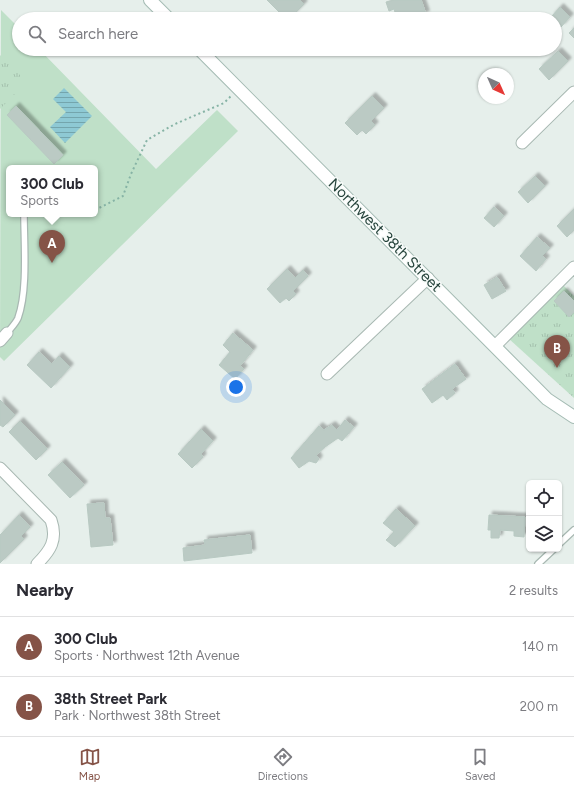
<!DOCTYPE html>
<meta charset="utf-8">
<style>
:root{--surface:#fff;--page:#f2f2f3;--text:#2b2b33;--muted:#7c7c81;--line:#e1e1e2;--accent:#855347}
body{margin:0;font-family:Figtree,sans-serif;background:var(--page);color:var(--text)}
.controls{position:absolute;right:12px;bottom:12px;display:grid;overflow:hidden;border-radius:6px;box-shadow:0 1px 3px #0004}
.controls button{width:36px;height:36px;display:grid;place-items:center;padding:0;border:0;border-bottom:1px solid var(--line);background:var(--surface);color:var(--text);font:20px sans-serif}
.compass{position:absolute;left:478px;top:68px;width:36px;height:36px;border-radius:50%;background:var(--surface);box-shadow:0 1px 3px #0004;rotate:135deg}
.you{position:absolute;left:236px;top:387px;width:14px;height:14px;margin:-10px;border:3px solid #fff;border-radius:50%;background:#1a73e8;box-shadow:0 0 0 6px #1a73e833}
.badge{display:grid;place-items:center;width:26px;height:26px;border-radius:50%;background:var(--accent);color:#fff;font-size:13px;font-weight:700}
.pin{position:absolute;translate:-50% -33px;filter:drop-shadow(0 1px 2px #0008)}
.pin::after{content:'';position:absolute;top:21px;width:14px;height:12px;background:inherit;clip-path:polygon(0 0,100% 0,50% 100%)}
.popup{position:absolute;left:6px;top:165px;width:92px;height:52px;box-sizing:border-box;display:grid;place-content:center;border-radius:6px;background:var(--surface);filter:drop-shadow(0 1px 3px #0005);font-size:13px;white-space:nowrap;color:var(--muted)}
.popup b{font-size:15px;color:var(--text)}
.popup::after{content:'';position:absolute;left:50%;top:100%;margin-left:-8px;border:8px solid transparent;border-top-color:var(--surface)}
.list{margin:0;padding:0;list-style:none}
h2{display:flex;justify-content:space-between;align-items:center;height:52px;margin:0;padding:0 16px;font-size:17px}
h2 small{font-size:13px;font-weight:400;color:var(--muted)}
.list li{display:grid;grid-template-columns:26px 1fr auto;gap:12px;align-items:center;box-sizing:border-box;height:60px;padding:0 16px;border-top:1px solid var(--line)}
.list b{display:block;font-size:15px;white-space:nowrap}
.list p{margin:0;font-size:13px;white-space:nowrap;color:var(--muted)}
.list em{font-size:13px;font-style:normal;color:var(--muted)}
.icon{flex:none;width:22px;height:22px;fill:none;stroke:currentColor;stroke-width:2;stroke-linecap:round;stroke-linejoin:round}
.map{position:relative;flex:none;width:574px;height:564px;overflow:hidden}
.search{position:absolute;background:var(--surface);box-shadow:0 1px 3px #0004;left:12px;right:12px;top:12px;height:44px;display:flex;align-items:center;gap:10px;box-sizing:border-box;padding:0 14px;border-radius:22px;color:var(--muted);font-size:15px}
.sheet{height:172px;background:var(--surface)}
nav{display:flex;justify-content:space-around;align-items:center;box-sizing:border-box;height:56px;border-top:1px solid var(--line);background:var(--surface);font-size:11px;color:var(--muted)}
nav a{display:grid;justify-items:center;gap:2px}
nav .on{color:var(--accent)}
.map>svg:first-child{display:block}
.grass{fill:#bfe0c8;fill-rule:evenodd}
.park{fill:url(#park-tufts)}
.water{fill:url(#water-rules)}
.building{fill:#bbcac4;stroke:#b8c9c2;filter:url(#shadow)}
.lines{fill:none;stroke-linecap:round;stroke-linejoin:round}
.lane-casing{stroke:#a8b8b2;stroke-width:8}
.street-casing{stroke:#a8b8b2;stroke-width:13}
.secondary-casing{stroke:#a4bbb3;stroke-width:14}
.path{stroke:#86b3a5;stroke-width:2;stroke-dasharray:2 3;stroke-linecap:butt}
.lane{stroke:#fff;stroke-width:5.5}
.street{stroke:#fff;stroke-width:11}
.secondary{stroke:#fff;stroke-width:12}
.labels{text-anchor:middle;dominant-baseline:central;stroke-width:3;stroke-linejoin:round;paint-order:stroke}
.street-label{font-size:15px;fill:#24423a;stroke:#f7fbf9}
</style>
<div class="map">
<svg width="574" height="564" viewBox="0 0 574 564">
<defs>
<pattern id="park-tufts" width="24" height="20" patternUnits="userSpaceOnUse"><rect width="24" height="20" fill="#bfe0c8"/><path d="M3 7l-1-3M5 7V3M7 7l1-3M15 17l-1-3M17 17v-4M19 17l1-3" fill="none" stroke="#a4c1ad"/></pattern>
<pattern id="water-rules" width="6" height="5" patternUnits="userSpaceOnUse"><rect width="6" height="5" fill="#8ec9d4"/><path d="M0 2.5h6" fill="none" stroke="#74a5ad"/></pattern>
<filter id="shadow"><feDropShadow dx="3.5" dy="-3.5" stdDeviation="1" flood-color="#0004"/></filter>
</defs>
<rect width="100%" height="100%" fill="#e6efeb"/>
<path class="grass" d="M1 10 19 28V49H39L156 169 217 110 238 131 4 361 0 357ZM9 168H95V214H9Z"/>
<g class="park">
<path d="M0 55 27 82 0 109Z"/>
<path d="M563 285 574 296V398L508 338Z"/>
</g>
<path class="water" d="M64 88 92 116 65 143 50 127 66 112 53 99Z"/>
<g class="building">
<path d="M267 0H300L304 4 289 19H286Z"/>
<path d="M394 0H421L426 14 414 18 415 19H397L394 9 389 11 386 2Z"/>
<path d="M560 7 570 17 561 27 555 19 551 17Z"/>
<path d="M574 28V38L569 33Z"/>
<path d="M558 51 568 61 549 80 539 69Z"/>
<path d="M372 96 384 108 371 121 375 125 366 134 362 130 357 135 345 123Z"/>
<path d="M16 106 63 155 54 164 7 115Z"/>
<path d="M535 176 545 186 528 203 518 192Z"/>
<path d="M494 207 504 216 494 227 484 218Z"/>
<path d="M574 209V230L567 237 557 226Z"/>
<path d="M537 237 550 248 542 256 546 259 536 271 520 256Z"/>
<path d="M287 269 295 278 303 270 308 276 293 291 296 294 289 301 286 298 280 303 267 289Z"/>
<path d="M497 277 506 291 492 299 484 285Z"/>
<path d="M564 291 574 301V312L569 317 554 301Z"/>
<path d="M233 333 253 350 240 366 244 369 235 379 219 365 230 352 223 345Z"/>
<path d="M39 352 52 364 59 356 70 367 51 388 27 365Z"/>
<path d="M455 364 466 379 452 389 455 393 447 400 443 395 432 403 422 389Z"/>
<path d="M0 400 15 415 3 427 0 425Z"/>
<path d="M345 420 354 427 342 441 338 438 325 447 316 455 319 459 316 463 309 461 299 468 291 458 319 426 324 430 332 425 337 430Z"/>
<path d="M20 421 47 449 36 460 9 432Z"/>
<path d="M201 429 213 441 201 454 203 457 192 468 178 454Z"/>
<path d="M62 462 84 485 70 498 48 475Z"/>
<path d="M104 503 105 518H110L113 545 91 547 87 504Z"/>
<path d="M396 509 415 526 395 547 386 540 394 532 383 523Z"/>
<path d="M19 515 30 527 21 536 24 539 0 563V535Z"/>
<path d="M489 515 525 517 524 537 514 536V531L500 530 499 538H491V530H488Z"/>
<path d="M250 535 252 553 184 561 183 548 205 545 204 540Z"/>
</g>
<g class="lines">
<g class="lane-casing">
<g id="lane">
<path d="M7 333C11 328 16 323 18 318 28 291 24 243 24 214"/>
<path d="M559 544 574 530"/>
<path d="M538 564 554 549"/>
</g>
</g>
<g class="street-casing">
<g id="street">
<path d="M522 143 574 92"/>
<path d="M0 341 7 333"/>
<path d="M495 346 574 267"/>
<path d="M327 374 428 278"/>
<path d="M0 468 51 520C58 540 50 551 37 564"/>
</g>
</g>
<g class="secondary-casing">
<g id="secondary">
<path d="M150 0 169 19"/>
<path d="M199 49 547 399 574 417"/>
</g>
</g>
<path class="path" d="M95 210 123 196 131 174 147 140 175 124 224 103 231 96"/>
<use href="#lane" class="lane"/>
<use href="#street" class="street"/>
<use href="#secondary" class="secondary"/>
</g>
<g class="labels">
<g class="street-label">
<text transform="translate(385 235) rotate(45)">Northwest 38th Street</text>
</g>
</g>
</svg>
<div class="controls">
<button><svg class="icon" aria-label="locate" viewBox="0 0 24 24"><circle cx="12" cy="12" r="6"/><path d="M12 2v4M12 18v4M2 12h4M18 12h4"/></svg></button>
<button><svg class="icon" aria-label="layers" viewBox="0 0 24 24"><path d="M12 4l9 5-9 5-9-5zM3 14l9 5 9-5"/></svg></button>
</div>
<svg class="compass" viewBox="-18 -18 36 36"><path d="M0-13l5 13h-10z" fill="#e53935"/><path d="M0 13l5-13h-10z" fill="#7c7c81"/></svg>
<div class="you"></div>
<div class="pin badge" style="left:52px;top:263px">A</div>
<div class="popup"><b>300 Club</b>Sports</div>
<div class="pin badge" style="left:557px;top:368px">B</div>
<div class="search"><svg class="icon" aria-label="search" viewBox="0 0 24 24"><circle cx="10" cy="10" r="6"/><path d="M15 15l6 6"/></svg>Search here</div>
</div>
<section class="sheet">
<h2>Nearby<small>2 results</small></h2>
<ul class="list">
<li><span class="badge">A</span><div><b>300 Club</b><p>Sports · Northwest 12th Avenue</p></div><em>140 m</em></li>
<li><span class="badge">B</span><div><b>38th Street Park</b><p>Park · Northwest 38th Street</p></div><em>200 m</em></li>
</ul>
</section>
<nav>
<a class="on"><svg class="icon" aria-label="map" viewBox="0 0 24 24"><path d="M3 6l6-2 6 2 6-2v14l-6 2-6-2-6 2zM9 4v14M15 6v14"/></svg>Map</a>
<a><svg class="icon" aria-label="directions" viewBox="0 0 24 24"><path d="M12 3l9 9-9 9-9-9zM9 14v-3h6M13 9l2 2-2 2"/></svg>Directions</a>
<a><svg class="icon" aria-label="saved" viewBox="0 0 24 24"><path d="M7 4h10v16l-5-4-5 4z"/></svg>Saved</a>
</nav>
